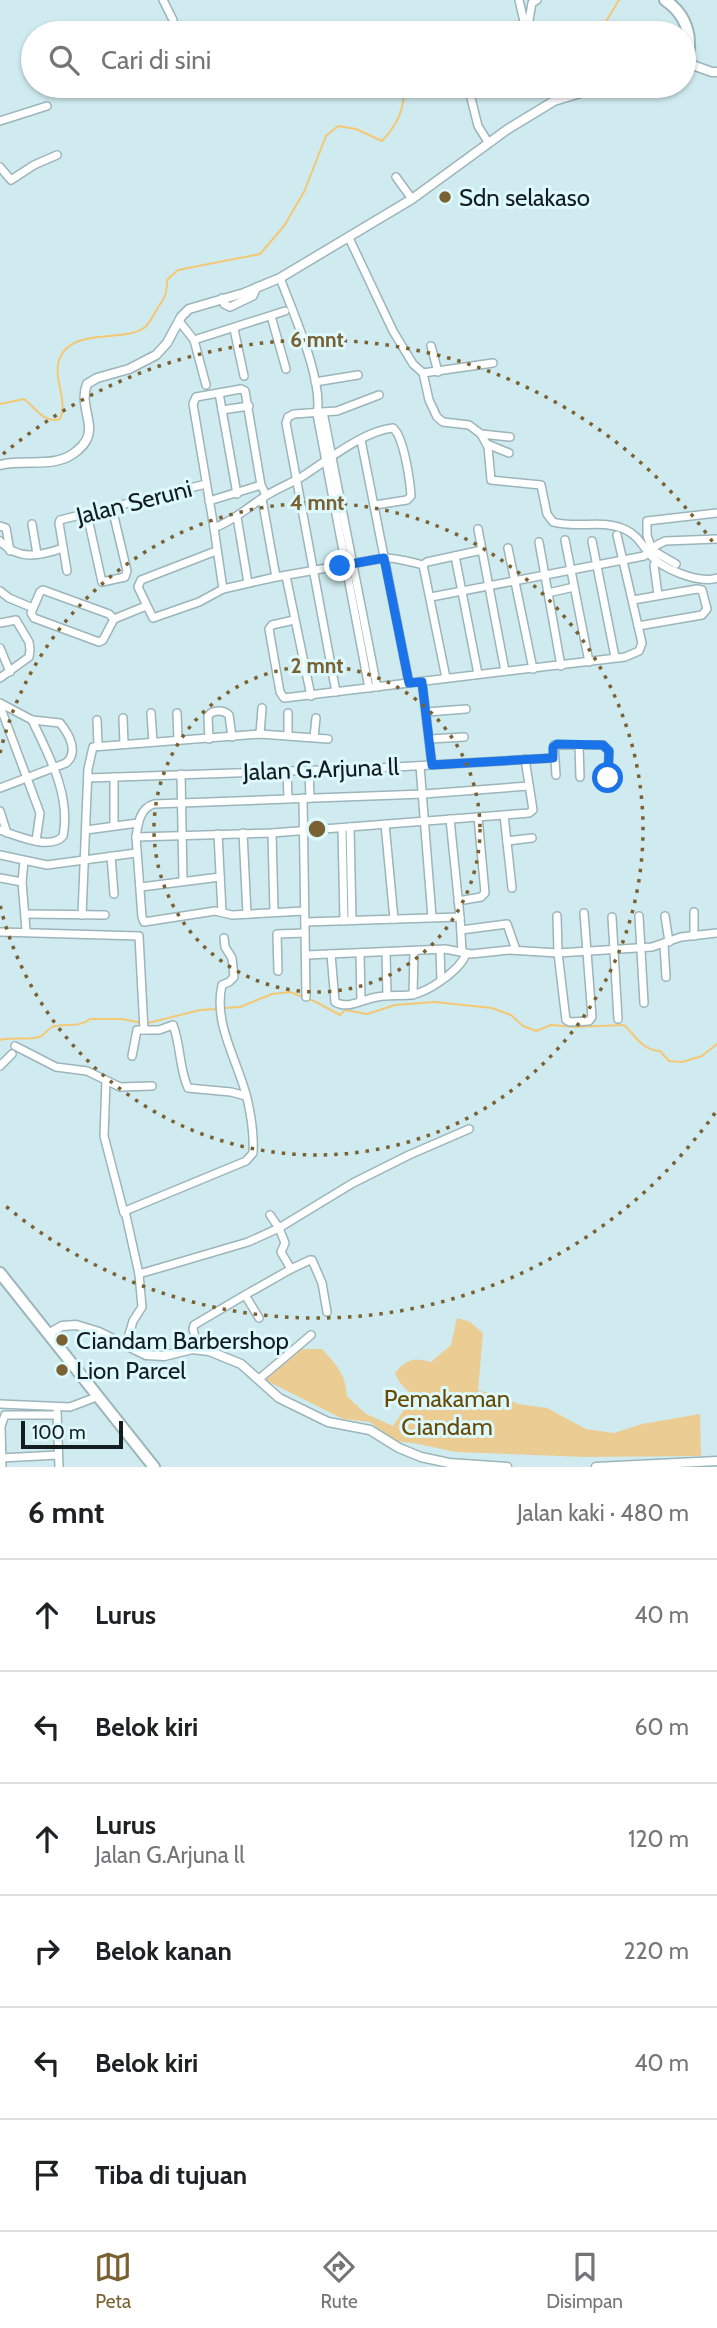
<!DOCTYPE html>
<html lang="id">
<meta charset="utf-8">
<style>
:root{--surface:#fff;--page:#f6f6f6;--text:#202124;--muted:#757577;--line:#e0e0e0;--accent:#7a6132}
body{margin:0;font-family:Cabin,sans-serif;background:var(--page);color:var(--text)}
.scale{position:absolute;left:21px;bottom:18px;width:102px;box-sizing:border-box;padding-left:7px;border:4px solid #131d1f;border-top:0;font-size:19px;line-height:24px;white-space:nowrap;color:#131d1f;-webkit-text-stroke:5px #ddf9fd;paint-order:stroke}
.stop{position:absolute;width:21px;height:21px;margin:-16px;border:5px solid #1a73e8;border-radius:50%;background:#fff}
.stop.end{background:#1a73e8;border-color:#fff;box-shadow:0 2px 7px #0008}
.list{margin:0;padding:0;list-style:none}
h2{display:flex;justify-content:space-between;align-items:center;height:91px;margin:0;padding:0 28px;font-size:30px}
h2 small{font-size:23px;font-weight:400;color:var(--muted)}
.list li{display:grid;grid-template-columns:46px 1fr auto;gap:21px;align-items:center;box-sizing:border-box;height:112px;padding:0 28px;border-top:2px solid var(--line)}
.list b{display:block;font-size:26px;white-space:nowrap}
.list p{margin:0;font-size:23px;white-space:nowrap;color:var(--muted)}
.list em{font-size:23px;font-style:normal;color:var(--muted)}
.icon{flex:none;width:38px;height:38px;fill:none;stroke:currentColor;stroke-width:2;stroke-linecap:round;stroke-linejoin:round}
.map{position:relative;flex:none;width:717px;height:1467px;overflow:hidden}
.search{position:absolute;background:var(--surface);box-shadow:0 2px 5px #0004;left:21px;right:21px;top:21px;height:77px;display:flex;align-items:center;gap:18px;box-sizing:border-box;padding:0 24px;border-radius:38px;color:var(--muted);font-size:26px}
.sheet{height:763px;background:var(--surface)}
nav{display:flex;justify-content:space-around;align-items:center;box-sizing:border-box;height:98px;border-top:2px solid var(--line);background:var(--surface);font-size:19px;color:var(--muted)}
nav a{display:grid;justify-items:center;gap:4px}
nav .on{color:var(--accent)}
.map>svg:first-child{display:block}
.green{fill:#ebcc93}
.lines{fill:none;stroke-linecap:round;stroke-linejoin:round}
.stream{stroke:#f3c774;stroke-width:2}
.minor-casing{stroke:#9bb5ba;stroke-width:10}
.tertiary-casing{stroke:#9bb5ba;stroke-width:11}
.primary-casing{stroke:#9bb5ba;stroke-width:14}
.trunk-casing{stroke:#9bb5ba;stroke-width:14}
.minor{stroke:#fff;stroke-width:7}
.tertiary{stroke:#fff;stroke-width:8}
.primary{stroke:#fff;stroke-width:10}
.trunk{stroke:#fff;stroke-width:10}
.route{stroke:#1a73e8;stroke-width:9}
.ring{fill:none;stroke:#7a6132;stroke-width:3.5;stroke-dasharray:3.5 7}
.poi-dot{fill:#7a6132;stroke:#ddf9fd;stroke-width:2.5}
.labels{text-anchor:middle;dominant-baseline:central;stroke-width:6;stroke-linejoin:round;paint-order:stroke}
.poi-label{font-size:24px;fill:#131d1f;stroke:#ddf9fd;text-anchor:start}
.street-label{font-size:24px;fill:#131d1f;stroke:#ddf9fd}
.park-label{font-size:24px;fill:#674b05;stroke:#ddf9fd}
.centre{fill:#7a6132;stroke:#ddf9fd;stroke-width:3.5}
.ring-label{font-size:21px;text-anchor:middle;font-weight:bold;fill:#7a6132;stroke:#ddf9fd;stroke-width:6;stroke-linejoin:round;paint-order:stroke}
</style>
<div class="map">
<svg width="717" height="1467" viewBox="0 0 717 1467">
<rect width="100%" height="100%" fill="#d0ebf0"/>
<path class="green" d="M457 1318 470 1322 483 1333 478 1391 493 1393 518 1404 547 1408 586 1429 614 1433 642 1424 700 1414 701 1456 584 1457 456 1452 413 1443 394 1441 370 1422 343 1419 265 1380 302 1349H322C336 1364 346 1375 347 1396L366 1414 393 1426 413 1396 400 1383 395 1373C407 1359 414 1357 431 1362L451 1345Z"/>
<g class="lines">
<g class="stream">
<path d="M535 33 548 27 598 29 605 23 619 0"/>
<path d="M0 404 24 399C36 408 44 424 60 419 70 399 47 372 64 351 82 329 127 342 145 327 150 323 154 314 157 309 165 298 167 293 167 280L178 270 260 254 284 226 304 192 326 136 338 126 356 129 382 141C397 125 405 109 404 86"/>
<path d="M223 1008 240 1007 272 994 290 992 316 1002 340 1015 345 1010 367 1014 395 1005 435 1002 492 1008 511 1015 523 1026 536 1031 551 1025 576 1027 624 1025C636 1036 642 1050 660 1051L669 1061 682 1062 702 1056 717 1044"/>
<path d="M148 1023 200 1010 218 1009"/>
<path d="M0 1040C11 1036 26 1041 39 1037 44 1036 47 1030 52 1027 65 1022 78 1029 90 1019H122L142 1023"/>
</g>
<g class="minor-casing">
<g id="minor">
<path d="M163 0 173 20"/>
<path d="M519 0 525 26"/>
<path d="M527 32 532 3 537 0"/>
<path d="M468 86 478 126 488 142"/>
<path d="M0 121 47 106"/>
<path d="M0 167 11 180 34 165 57 155"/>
<path d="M396 177 412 199"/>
<path d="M349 238 393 331 413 364 423 373 429 400 437 417 443 422 469 425 481 434 488 447 491 480 541 485 547 514 553 522C577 529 601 519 624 529 636 534 640 542 648 552 659 568 698 584 717 578"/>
<path d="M280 278C292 310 324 381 317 414L369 688"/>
<path d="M222 298 224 304 230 307 253 296 257 287"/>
<path d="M271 316 286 369"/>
<path d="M179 321 194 340 285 311"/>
<path d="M234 329 244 376"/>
<path d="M194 340 206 385"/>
<path d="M431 346 438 372"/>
<path d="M423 373 493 363"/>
<path d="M315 382 358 375"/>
<path d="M219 393 237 494"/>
<path d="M222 410 249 406"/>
<path d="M323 412 377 687"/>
<path d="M481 434 510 437"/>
<path d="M361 440 409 683"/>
<path d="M487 444 509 453"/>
<path d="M262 499 276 577"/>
<path d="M209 501 261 485"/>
<path d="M87 514 102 582 125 577 127 571 112 508"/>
<path d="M237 517 248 583"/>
<path d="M32 524 37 554"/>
<path d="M0 526 6 528 10 551"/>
<path d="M214 528 193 404 196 397 241 389 245 391 261 485 266 495"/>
<path d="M478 529 505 671"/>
<path d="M565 540 589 662"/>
<path d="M0 541C18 561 40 556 63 548"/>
<path d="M592 541 615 657"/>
<path d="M539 542 561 666"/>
<path d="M508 548 533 669"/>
<path d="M216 551 141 580 138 587 153 618 199 602 223 589 276 577 384 558C391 557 416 563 423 565L427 562 482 550"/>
<path d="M455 556 478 674"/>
<path d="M676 564 652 550 647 535V521L717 513"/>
<path d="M423 565 446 678"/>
<path d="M654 565 658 595"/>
<path d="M67 571 59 523 60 520 206 484"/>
<path d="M286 576 311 696"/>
<path d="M223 589 214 528C233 521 247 508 264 497 276 489 290 484 303 476 328 460 363 431 393 428 404 437 410 481 411 496L407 500 375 505"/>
<path d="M0 591 9 598 33 608"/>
<path d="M548 593 574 587"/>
<path d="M431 597 644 556 657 545 665 541 717 539"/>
<path d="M633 600 697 589 702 590 707 609 702 615 638 626"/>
<path d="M114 619 109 614 43 590 40 592 31 613 34 618 99 642 103 640 114 619 146 606"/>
<path d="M294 620 272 625 269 629 280 692 284 698 625 657 639 651 642 643 617 535"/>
<path d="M0 623 16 620 29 642 30 650 29 657 0 678"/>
<path d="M0 648 10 672"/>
<path d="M422 682 432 765"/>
<path d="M336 692 286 423 288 417 294 414 337 411 379 395"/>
<path d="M0 703 32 720 60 723C69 734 79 752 66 763L0 788"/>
<path d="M0 706 40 813 36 841"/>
<path d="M427 712 466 709"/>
<path d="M151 713 153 742"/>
<path d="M177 713 178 740"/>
<path d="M123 718 124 744"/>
<path d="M97 720 98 745"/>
<path d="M260 734 262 708"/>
<path d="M288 735V713"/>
<path d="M314 737 316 718"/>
<path d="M209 739 208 716C213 709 224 710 229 715L232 737"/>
<path d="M430 739 464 737"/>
<path d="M579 745 580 777"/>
<path d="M420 766 432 917"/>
<path d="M287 770 288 798"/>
<path d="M309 770 310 798"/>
<path d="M181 774 183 880"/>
<path d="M556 775 554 745H603L609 751 608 778"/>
<path d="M88 778 378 768 553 758"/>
<path d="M303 798 306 997"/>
<path d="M0 811 7 833"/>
<path d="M504 815 512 888"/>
<path d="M450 819 460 917 462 952"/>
<path d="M385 824 394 919"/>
<path d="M114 826V777"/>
<path d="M350 827 352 920"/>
<path d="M342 828 344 921"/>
<path d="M0 830C15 835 51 851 63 836 71 795 49 756 32 720"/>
<path d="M86 830 138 823"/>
<path d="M243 833 247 914"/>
<path d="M272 833 274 912"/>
<path d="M218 834 222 912"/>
<path d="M136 837 272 833 529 813 533 810 525 759"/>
<path d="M507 841 532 838"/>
<path d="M0 855 47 865 136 853"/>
<path d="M111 856 114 894"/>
<path d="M24 861 22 882 26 930"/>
<path d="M0 878 22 882"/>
<path d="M141 887 220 877"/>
<path d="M458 901 481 897 485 893 478 817"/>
<path d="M304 911 232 915 215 911 144 922 142 917 136 837C138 823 140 808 154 804L424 794 529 786"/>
<path d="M694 912V936"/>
<path d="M26 914 105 915"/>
<path d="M82 915 88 769 93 747 260 734 328 739"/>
<path d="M557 916 558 953 566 1020 570 1022 589 1021 592 1017 584 913"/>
<path d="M639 916 644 1003"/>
<path d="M665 916 669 942"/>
<path d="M612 917 618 1019"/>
<path d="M305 922 460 917"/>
<path d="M461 930 507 924 516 950"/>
<path d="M0 932 139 936 144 1030"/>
<path d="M664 945 666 977"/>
<path d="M440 950 441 980"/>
<path d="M386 952 387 995"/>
<path d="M360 953 361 1001"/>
<path d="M331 954 335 1002C348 1010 363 999 377 997 388 995 399 996 410 995 428 993 460 970 466 954"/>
<path d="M306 955 445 949 471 954 509 950 558 953 652 947 681 937 717 933"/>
<path d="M278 971 277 934 305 933"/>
<path d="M413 995 414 951"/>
<path d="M15 1046 56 1067 87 1071 120 1087 152 1086"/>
<path d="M132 1056 137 1030H159L173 1025C181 1046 179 1068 188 1088L231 1092 246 1096"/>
<path d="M0 1066 12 1054"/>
<path d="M106 1081 104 1136 124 1213"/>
<path d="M291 1269 310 1260H312L322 1283 327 1312"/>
<path d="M139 1274 248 1242 279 1228 353 1183 409 1155 469 1129"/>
<path d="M245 1295 291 1269 281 1252 285 1243 279 1228 270 1215"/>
<path d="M126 1345 133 1321 142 1307 139 1274 125 1211 246 1161 253 1153C254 1136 251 1115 247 1098 238 1061 213 1024 222 985L229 982 234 977 232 958 225 947 224 938"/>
<path d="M198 1349 193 1329 194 1325 245 1295 259 1318"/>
<path d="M259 1379 311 1335"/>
<path d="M0 1404 70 1407 99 1396"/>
<path d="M57 1412 59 1467"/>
<path d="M1 1458 58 1455"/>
<path d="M2 1467 1 1426 5 1415H57"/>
</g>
</g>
<g class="tertiary-casing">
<g id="tertiary">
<path d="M684 62 712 72H717"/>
<path d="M0 465C27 458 56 470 78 450 85 444 90 437 89 427 88 412 81 399 87 384L97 378 129 369 156 355 167 343 181 317 189 309 244 293 280 278 412 199 508 129 554 101 603 86"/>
<path d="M48 1334 62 1326 76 1325 99 1332 146 1355 164 1356 192 1349 209 1351 241 1364 279 1398 328 1422 370 1430 399 1448 421 1457 449 1463 507 1467"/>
<path d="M596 1467 717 1461"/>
</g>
</g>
<g class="primary-casing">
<path id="primary" d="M665 0C687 15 693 37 687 62"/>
</g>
<g class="trunk-casing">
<path id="trunk" d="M0 1273 154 1467"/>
</g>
<use href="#minor" class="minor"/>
<use href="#tertiary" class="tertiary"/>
<use href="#primary" class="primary"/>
<use href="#trunk" class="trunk"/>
</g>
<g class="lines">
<path class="route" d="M340 566 384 558 409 683 422 682 432 765 553 758V747L557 744 603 745 609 751 608 778"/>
</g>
<g class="ring">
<circle cx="317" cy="829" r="163"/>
<path d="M0 753A326 326 0 1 1 0 905"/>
<path d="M715 1113A489 489 0 0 1 3 1204M3 454A489 489 0 0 1 715 545"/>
</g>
<g class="poi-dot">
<circle cx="445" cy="197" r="7"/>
<circle cx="62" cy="1340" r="7"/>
<circle cx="62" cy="1370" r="7"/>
</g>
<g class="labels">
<g class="poi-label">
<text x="459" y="197">Sdn selakaso</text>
<text x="76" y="1340">Ciandam Barbershop</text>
<text x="76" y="1370">Lion Parcel</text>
</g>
<g class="street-label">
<text transform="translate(134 502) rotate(-14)">Jalan Seruni</text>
<text transform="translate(321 769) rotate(-2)">Jalan G.Arjuna ll</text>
</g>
<g class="park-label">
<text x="447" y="1398">Pemakaman<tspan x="447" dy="28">Ciandam</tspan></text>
</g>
</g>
<circle cx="317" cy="829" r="10" class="centre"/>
<g class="ring-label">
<text x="317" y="347">6 mnt</text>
<text x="317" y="510">4 mnt</text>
<text x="317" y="673">2 mnt</text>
</g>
</svg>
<div class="scale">100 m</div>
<div class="stop" style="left:608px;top:778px"></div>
<div class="stop end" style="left:340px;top:566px"></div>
<div class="search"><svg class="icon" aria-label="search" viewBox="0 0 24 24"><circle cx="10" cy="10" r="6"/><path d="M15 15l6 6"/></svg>Cari di sini</div>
</div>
<section class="sheet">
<h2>6 mnt<small>Jalan kaki · 480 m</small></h2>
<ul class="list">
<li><svg class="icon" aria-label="ahead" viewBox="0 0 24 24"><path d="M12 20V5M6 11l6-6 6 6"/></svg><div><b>Lurus</b></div><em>40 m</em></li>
<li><svg class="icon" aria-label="left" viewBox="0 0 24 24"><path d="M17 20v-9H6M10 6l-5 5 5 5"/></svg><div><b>Belok kiri</b></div><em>60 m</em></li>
<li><svg class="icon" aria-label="ahead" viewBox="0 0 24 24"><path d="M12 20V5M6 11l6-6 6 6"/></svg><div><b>Lurus</b><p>Jalan G.Arjuna ll</p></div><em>120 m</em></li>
<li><svg class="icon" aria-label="right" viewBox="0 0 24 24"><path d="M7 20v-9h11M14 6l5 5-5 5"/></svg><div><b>Belok kanan</b></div><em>220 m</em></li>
<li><svg class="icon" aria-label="left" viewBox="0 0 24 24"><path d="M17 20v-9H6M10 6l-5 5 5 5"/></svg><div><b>Belok kiri</b></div><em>40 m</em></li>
<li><svg class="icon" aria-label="arrive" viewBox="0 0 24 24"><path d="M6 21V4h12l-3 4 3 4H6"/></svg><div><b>Tiba di tujuan</b></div></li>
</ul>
</section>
<nav>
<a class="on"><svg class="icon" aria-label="map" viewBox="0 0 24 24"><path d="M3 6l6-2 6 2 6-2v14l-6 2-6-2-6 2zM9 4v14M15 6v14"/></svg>Peta</a>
<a><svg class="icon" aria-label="directions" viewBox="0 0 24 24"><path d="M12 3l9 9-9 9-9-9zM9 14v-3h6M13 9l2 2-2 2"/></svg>Rute</a>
<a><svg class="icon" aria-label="saved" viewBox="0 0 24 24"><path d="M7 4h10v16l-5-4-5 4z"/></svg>Disimpan</a>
</nav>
